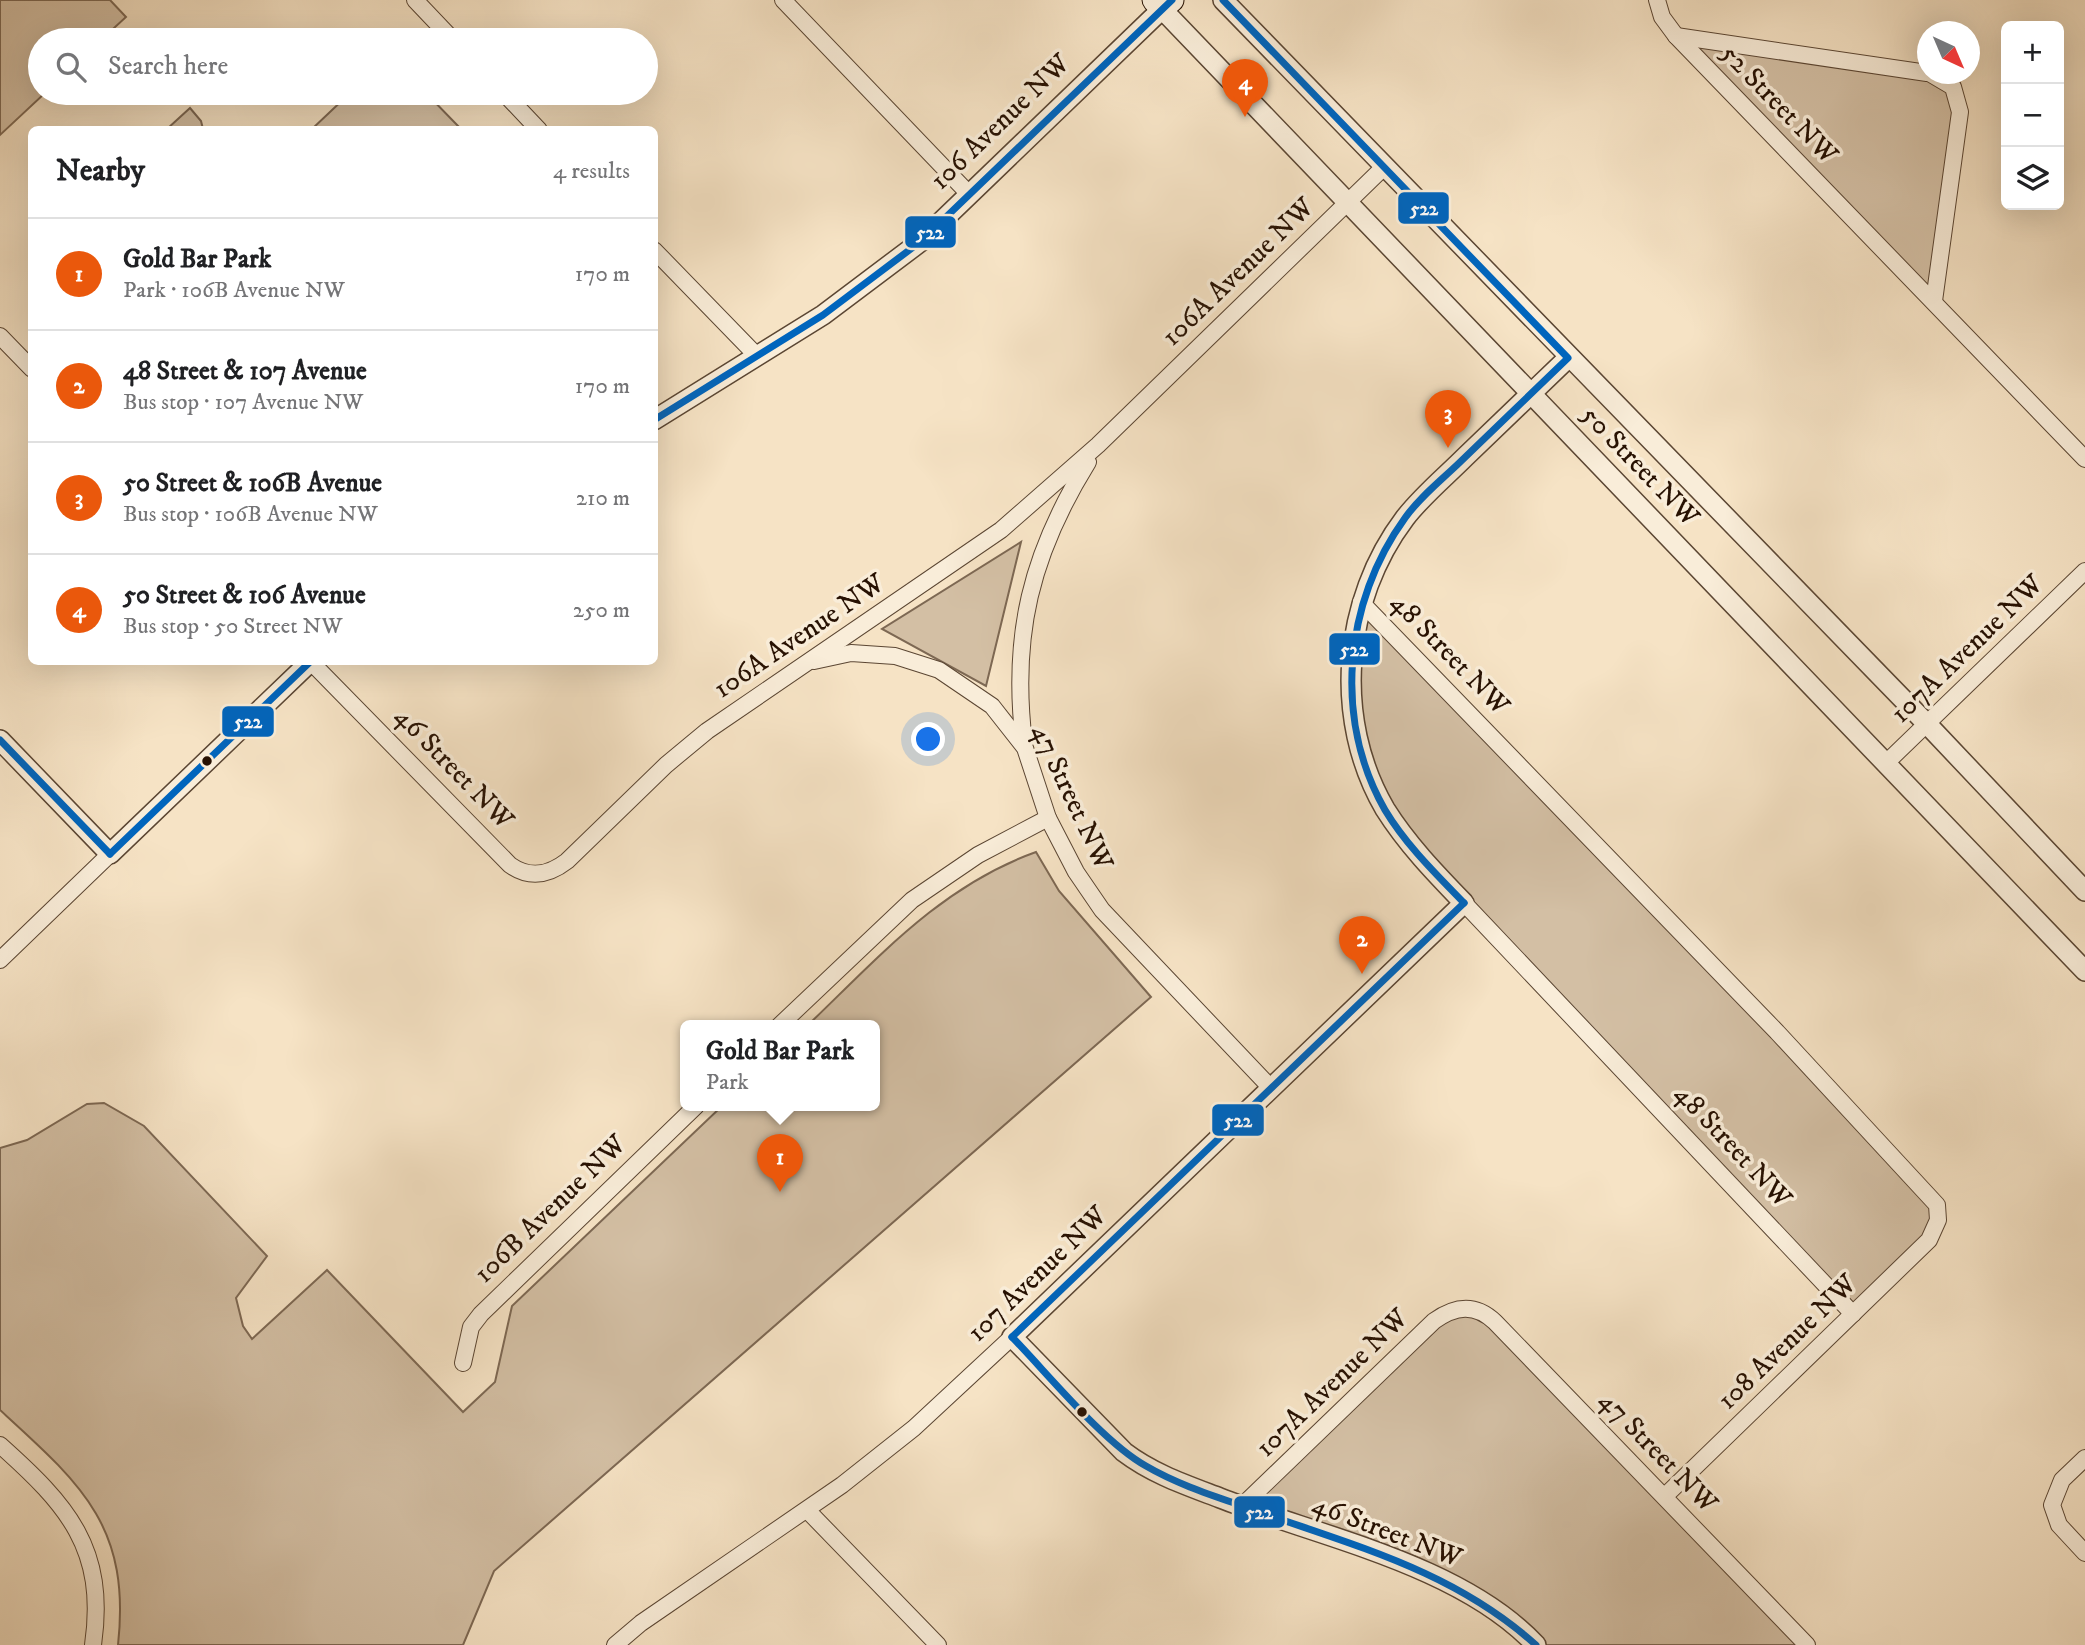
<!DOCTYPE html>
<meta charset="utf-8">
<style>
:root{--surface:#fff;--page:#f6f6f6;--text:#202124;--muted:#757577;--line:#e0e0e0;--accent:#ea580c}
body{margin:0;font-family:"IM FELL DW Pica",serif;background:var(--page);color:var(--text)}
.controls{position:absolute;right:21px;top:21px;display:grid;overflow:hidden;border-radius:10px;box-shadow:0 7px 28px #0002}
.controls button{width:63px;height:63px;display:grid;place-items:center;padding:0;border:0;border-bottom:2px solid var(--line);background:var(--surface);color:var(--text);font:35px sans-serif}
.compass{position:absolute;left:1917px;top:21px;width:63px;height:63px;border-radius:50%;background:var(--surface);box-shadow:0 7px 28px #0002;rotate:136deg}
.you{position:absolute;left:929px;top:740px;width:24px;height:24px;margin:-18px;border:5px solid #fff;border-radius:50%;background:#1a73e8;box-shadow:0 0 0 10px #1a73e833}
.badge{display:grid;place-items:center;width:46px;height:46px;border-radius:50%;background:var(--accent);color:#fff;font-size:23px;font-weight:700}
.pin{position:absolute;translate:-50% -58px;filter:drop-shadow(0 2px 4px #0008)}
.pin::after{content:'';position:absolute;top:37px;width:24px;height:21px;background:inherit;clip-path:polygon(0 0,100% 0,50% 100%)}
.popup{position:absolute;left:680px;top:1020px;width:200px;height:91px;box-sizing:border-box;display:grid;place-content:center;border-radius:10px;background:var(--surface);filter:drop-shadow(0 2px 5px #0005);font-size:23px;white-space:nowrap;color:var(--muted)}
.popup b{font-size:26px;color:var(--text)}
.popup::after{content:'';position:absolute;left:50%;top:100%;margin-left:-14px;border:14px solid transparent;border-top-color:var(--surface)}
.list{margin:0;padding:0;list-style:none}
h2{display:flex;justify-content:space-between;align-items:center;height:91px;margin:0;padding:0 28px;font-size:30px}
h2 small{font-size:23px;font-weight:400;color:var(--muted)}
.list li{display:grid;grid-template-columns:46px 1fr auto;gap:21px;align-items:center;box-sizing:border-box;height:112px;padding:0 28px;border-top:2px solid var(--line)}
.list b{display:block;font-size:26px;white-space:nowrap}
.list p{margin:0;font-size:23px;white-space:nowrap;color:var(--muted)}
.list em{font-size:23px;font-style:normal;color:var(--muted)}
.icon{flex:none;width:38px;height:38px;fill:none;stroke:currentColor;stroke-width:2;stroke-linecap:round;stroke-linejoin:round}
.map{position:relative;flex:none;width:2085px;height:1645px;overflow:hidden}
.search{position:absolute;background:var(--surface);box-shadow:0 7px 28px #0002;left:28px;top:28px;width:630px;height:77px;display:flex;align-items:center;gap:18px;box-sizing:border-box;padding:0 24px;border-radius:38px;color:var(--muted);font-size:26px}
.panel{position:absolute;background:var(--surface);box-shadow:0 7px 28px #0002;left:28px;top:126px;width:630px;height:539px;border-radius:10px}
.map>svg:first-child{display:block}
.green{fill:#d3bfa4;stroke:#7d6853;stroke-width:2}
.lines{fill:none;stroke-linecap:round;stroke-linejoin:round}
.minor-casing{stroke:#5b4633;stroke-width:18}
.tertiary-casing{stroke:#5b4633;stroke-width:22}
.secondary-casing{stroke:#271102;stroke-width:25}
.minor{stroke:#f9edd9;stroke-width:16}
.tertiary{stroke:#f9edd9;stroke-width:19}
.secondary{stroke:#f9edd9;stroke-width:23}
.bus-1-casing{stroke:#f9edd9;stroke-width:12}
.bus-1{stroke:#0065bd;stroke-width:7}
.bus-dot{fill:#271102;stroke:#f9edd9;stroke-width:2.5}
.labels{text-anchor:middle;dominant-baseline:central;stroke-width:7;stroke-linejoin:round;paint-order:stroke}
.street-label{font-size:28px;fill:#271102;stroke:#f9edd9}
.line-badge{stroke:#f9edd9;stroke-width:2.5}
.badge-label{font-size:19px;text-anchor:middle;font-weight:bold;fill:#fff}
</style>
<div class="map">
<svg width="2085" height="1645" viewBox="0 0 2085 1645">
<rect width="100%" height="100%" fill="#f6e3c5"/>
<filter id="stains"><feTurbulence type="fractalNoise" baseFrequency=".00286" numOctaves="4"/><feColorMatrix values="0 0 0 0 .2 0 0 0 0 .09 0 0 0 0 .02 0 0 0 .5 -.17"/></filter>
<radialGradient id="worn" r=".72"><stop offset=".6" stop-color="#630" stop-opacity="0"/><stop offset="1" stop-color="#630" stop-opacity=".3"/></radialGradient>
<g class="green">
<path d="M0 0H110L126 17 101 40H40V93H45L0 135Z"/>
<path d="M1676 36 1927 73 1957 96 1934 301Z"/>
<path d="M350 93H426L461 129H312Z"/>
<path d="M190 108 201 121 203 129H167Z"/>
<path d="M1021 542 986 686 882 629Z"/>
<path d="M1361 602 1930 1194 1938 1220 1853 1314 1410 844 1358 735Z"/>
<path d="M1036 852 1059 891 1151 997 494 1571 463 1645H118C131 1526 81 1484 0 1410V1148L27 1140 87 1104 104 1103 144 1126 267 1256 236 1298 243 1326 252 1339 327 1270 463 1412 495 1382 512 1306 722 1106H874V1026H807C879 957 941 886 1036 852Z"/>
<path d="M1474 1309 1807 1645H1536L1498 1610 1242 1506 1434 1321Z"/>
</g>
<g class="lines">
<g class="minor-casing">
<g id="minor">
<path d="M415 0 453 40"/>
<path d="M783 0 969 194"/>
<path d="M1657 0 1662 17 1676 36 2085 459"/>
<path d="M1676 36 1927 73"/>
<path d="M1931 74 1953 87 1960 112 1934 301"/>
<path d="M504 93 539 130"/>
<path d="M654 250 757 356"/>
<path d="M0 336 32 369"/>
<path d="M1361 602 1777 1032 1937 1205 1938 1220 1929 1240 1665 1496"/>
<path d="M814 661 851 653 895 656 939 670 992 706 1025 748 1048 818 1076 872 1102 910 1271 1088"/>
<path d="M311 662 510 865C530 879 549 875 567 861L666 765 707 731 1001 530 1098 445 1384 167"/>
<path d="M1024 743C1011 635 1031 554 1088 462"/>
<path d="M1885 764 2085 571"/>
<path d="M1464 903 1853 1314"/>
<path d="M0 960 110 854"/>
<path d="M779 1026 912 900 978 855 1048 818"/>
<path d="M463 1363 471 1327 481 1314 696 1106"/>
<path d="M0 1445C67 1505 107 1548 93 1645"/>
<path d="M2085 1458 2062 1480 2052 1505 2059 1525 2085 1553"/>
<path d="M1242 1506 1434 1321C1455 1306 1475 1303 1495 1322L1807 1645"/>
<path d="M807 1510 938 1645"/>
<path d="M615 1645 641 1623 842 1485 914 1428 1012 1337"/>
</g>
</g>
<g class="tertiary-casing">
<g id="tertiary">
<path d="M1223 0 1927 724 2085 891"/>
<path d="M654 420 823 315 920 242 1162 9 2085 971"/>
<path d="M0 740 110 854 310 662"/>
<path d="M1536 1645C1461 1565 1321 1537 1220 1498 1186 1485 1153 1474 1124 1452L1012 1337 1464 903C1435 873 1407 844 1385 809 1332 718 1343 600 1405 518 1422 496 1445 477 1465 457 1499 424 1534 391 1568 358"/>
</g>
</g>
<g class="secondary-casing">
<path id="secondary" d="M1154 0 1162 9 1172 0"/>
</g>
<use href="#minor" class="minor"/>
<use href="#tertiary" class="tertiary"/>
<use href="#secondary" class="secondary"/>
<g class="bus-1-casing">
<g id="bus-1">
<path d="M1223 0 1568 358C1531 394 1494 429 1457 465 1439 482 1419 498 1405 518 1344 602 1333 719 1385 810 1406 845 1436 874 1464 903"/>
<path d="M654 420 823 315 920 242 1172 0"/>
<path d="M0 740 110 854"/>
<path d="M110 854 310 662"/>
<path d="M1012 1337 1464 903"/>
<path d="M1012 1337C1048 1374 1103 1442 1146 1466 1175 1483 1208 1494 1240 1505 1346 1544 1449 1567 1536 1645"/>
</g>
</g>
<use href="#bus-1" class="bus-1"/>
</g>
<g class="bus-dot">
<circle cx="207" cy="761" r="6"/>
<circle cx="1082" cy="1412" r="6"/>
</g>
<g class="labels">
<g class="street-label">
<text transform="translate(1779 104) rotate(46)">52 Street NW</text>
<text transform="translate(1000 122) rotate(-44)">106 Avenue NW</text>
<text transform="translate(1238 272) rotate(-44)">106A Avenue NW</text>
<text transform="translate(1640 466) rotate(46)">50 Street NW</text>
<text transform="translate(799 636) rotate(-34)">106A Avenue NW</text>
<text transform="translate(1967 649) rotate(-44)">107A Avenue NW</text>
<text transform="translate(1450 654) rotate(46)">48 Street NW</text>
<text transform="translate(454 768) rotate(46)">46 Street NW</text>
<text transform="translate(1072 797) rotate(65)">47 Street NW</text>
<text transform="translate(1733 1146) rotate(47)">48 Street NW</text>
<text transform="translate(550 1209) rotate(-44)">106B Avenue NW</text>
<text transform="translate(1037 1274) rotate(-44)">107 Avenue NW</text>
<text transform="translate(1787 1342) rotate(-44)">108 Avenue NW</text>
<text transform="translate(1332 1383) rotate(-44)">107A Avenue NW</text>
<text transform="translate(1658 1452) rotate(46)">47 Street NW</text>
<text transform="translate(1387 1531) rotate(21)">46 Street NW</text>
</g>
</g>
<g class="line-badge">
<rect x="1397" y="191" width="53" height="34" rx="7" fill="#0065bd"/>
<rect x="904" y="215" width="53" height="34" rx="7" fill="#0065bd"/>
<rect x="1328" y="632" width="53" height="34" rx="7" fill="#0065bd"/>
<rect x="221" y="705" width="54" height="33" rx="7" fill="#0065bd"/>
<rect x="1211" y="1103" width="54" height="34" rx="7" fill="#0065bd"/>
<rect x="1233" y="1495" width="53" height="34" rx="7" fill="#0065bd"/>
</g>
<g class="badge-label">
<text x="1424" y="215">522</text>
<text x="930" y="239">522</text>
<text x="1354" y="656">522</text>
<text x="248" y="728">522</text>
<text x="1238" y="1127">522</text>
<text x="1259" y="1519">522</text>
</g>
<rect width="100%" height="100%" filter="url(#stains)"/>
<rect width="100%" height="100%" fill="url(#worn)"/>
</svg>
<div class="controls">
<button>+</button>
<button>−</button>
<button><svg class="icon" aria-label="layers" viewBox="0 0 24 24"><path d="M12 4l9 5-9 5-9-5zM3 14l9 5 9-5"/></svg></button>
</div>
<svg class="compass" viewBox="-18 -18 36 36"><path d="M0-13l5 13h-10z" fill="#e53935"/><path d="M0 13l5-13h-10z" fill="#757577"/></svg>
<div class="you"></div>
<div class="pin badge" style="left:780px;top:1192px">1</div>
<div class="popup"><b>Gold Bar Park</b>Park</div>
<div class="pin badge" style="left:1362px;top:974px">2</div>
<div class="pin badge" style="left:1448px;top:448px">3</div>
<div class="pin badge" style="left:1245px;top:117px">4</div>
<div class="search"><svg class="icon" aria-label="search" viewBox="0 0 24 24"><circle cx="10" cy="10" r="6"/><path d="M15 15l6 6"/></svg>Search here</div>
<section class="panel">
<h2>Nearby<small>4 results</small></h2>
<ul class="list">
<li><span class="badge">1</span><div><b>Gold Bar Park</b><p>Park · 106B Avenue NW</p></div><em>170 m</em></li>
<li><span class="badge">2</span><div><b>48 Street &amp; 107 Avenue</b><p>Bus stop · 107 Avenue NW</p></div><em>170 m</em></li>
<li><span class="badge">3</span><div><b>50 Street &amp; 106B Avenue</b><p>Bus stop · 106B Avenue NW</p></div><em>210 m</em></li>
<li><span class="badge">4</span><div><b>50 Street &amp; 106 Avenue</b><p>Bus stop · 50 Street NW</p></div><em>250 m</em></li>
</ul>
</section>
</div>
